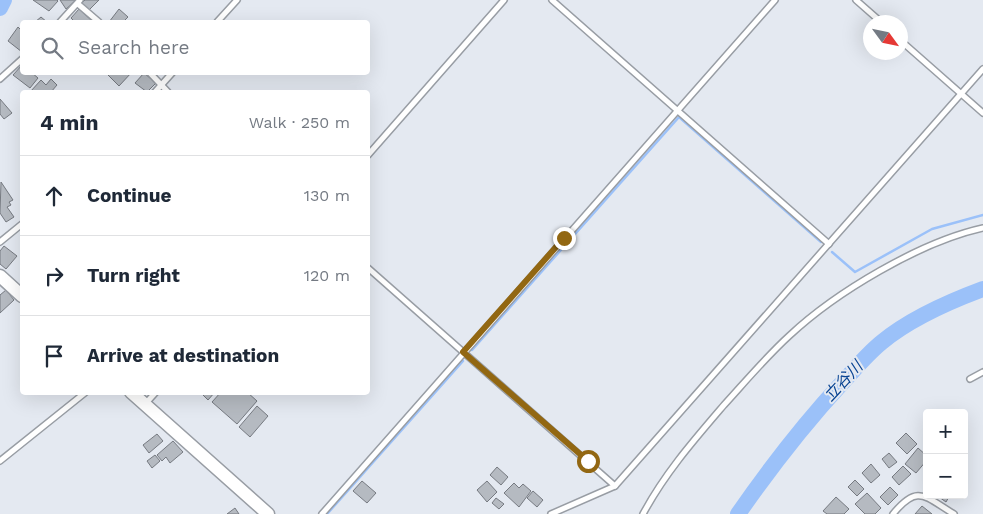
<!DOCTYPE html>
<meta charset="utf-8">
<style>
:root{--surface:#fff;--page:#f2f2f3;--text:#1f2937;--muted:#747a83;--line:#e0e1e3}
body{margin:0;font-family:"Work Sans","Noto Sans JP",sans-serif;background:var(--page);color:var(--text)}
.controls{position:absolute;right:15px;bottom:15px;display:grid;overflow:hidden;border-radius:5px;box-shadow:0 5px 20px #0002}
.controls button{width:45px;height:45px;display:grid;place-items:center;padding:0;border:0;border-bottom:1px solid var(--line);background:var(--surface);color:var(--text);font:25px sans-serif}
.compass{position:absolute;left:863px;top:15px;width:45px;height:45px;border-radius:50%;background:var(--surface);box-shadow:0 5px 20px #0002;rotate:123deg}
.stop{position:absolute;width:15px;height:15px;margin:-11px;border:4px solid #926712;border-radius:50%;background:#fff}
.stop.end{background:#926712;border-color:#fff;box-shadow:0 1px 5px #0008}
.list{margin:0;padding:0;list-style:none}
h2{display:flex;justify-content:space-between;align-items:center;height:65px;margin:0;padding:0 20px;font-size:21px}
h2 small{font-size:16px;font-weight:400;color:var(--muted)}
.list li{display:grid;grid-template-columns:32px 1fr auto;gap:15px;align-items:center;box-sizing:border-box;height:80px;padding:0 20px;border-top:1px solid var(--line)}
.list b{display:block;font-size:19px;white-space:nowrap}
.list em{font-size:16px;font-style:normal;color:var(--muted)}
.icon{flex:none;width:28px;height:28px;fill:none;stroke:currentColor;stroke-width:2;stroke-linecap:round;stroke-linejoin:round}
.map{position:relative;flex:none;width:983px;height:514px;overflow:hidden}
.search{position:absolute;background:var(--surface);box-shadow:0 5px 20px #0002;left:20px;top:20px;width:350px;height:55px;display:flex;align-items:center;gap:12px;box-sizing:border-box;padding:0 18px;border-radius:5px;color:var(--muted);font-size:19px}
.panel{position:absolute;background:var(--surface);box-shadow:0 5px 20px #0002;left:20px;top:90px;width:350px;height:305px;border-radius:5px}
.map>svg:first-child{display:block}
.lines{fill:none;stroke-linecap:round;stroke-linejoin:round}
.stream{stroke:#9bc1f9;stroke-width:2.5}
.river{stroke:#9bc1f9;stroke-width:16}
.building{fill:#b5bac1;stroke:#767a81}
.service-casing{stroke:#989da4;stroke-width:8}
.tertiary-casing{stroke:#989da4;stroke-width:15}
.service{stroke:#fff;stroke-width:5}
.tertiary{stroke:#fff;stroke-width:12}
.route{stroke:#926712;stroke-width:6}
.labels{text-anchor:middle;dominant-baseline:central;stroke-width:4;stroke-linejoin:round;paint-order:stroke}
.water-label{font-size:16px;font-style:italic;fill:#094493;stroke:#e4e9f1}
</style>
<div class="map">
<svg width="983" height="514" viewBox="0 0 983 514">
<rect width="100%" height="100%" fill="#e4e9f1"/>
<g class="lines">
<g class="stream">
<path d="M832 252 855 272 932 229 983 215"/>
<path d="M472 350 679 117 821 242"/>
<path d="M327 514 463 361"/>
</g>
<g class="river">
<path d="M0 8 4 0"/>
<path d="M738 514C770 468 804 424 842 383 855 369 867 354 882 342 911 318 948 302 983 289"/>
</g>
</g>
<g class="building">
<path d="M33 0H57L58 1 49 11Z"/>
<path d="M60 0H74L75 1 66 9Z"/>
<path d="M85 0H99L89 10 82 3Z"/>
<path d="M79 9 91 20 89 22H75L71 18Z"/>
<path d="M119 9 128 17 123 22H109Z"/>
<path d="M41 17 47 22H35Z"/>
<path d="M18 27 22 31V52L8 41Z"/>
<path d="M22 65V72H31L38 78 30 88 13 75Z"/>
<path d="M110 72H132L119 86 108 75Z"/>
<path d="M144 73 156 83 147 92 135 83Z"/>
<path d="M51 79 57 85 51 92H30L41 80 46 85Z"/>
<path d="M0 99 12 113 4 119 0 114Z"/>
<path d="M1 182 13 200 9 202 11 205 7 207 14 217 6 222 0 213Z"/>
<path d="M4 246 17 256 6 269 0 264V251Z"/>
<path d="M6 290 14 300 0 313V295Z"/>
<path d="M200 392H215L208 400Z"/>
<path d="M221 392H247L257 401 237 424 212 402Z"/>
<path d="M257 406 268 416 250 437 239 427Z"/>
<path d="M906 433 917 444 907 454 896 443Z"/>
<path d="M157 434 163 441 149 453 143 445Z"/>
<path d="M173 441 183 452 170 463 166 457 162 461 157 455Z"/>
<path d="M918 448 927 456V460L916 473 905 464Z"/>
<path d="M889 453 897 462 889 468 882 459Z"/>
<path d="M155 455 160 461 152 468 147 461Z"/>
<path d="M871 464 880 475 871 483 862 473Z"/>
<path d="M903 466 911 474 899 485 892 477Z"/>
<path d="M497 467 508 477 501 485 490 475Z"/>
<path d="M855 480 864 489 857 496 848 487Z"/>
<path d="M362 481 376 493 367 503 353 491Z"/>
<path d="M487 481 497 492 487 502 477 490Z"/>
<path d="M514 483 519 488 523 484 531 491 519 507 504 493Z"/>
<path d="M890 487 898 495 888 505 880 497Z"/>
<path d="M533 491 543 500 537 507 527 498Z"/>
<path d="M867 493 881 508 875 514H865L855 504Z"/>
<path d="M940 495H950L946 502 939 497Z"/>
<path d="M836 497 849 509 844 514H827L823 511Z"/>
<path d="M496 498 504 504 499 509 492 503Z"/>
<path d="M922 506 932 514H915Z"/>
<path d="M235 508 239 514H227Z"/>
</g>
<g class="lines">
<g class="service-casing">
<g id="service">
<path d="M552 0 829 244"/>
<path d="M856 0 881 22"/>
<path d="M78 4 99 22"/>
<path d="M60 22 80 0"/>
<path d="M217 22 237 0"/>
<path d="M900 40 983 113"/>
<path d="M149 72 168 92"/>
<path d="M0 79 22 59"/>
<path d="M155 92 173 72"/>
<path d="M368 155 504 0"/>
<path d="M0 242 22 224"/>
<path d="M368 268 615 486"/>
<path d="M970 379 983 372"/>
<path d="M146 403 156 392"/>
<path d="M0 461 86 392"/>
<path d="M322 514 775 0"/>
<path d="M551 514 615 486 983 69"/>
<path d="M643 514C665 473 694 440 724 405 745 382 766 357 789 336 836 292 920 242 983 228"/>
<path d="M893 514C918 483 925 497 954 514"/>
</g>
</g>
<g class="tertiary-casing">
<g id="tertiary">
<path d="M0 276 22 296"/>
<path d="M131 392 268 514"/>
</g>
</g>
<use href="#service" class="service"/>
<use href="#tertiary" class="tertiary"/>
</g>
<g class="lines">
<path class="route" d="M564 238 463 352 588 461"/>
</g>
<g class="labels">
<g class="water-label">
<text transform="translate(843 381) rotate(-47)">立谷川</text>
</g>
</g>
</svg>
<div class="controls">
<button>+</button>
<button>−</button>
</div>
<svg class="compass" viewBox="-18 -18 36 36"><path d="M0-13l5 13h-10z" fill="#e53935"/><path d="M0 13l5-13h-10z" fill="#747a83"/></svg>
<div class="stop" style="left:588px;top:461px"></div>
<div class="stop end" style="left:564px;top:238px"></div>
<div class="search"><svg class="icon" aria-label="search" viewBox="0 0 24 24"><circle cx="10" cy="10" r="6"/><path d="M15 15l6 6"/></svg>Search here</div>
<section class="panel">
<h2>4 min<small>Walk · 250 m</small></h2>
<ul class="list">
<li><svg class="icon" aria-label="ahead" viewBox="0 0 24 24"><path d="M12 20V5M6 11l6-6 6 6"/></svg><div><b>Continue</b></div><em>130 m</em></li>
<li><svg class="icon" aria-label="right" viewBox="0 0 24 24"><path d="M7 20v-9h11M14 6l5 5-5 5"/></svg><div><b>Turn right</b></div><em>120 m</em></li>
<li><svg class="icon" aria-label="arrive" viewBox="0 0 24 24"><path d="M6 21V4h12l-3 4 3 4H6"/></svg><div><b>Arrive at destination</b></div></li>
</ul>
</section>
</div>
